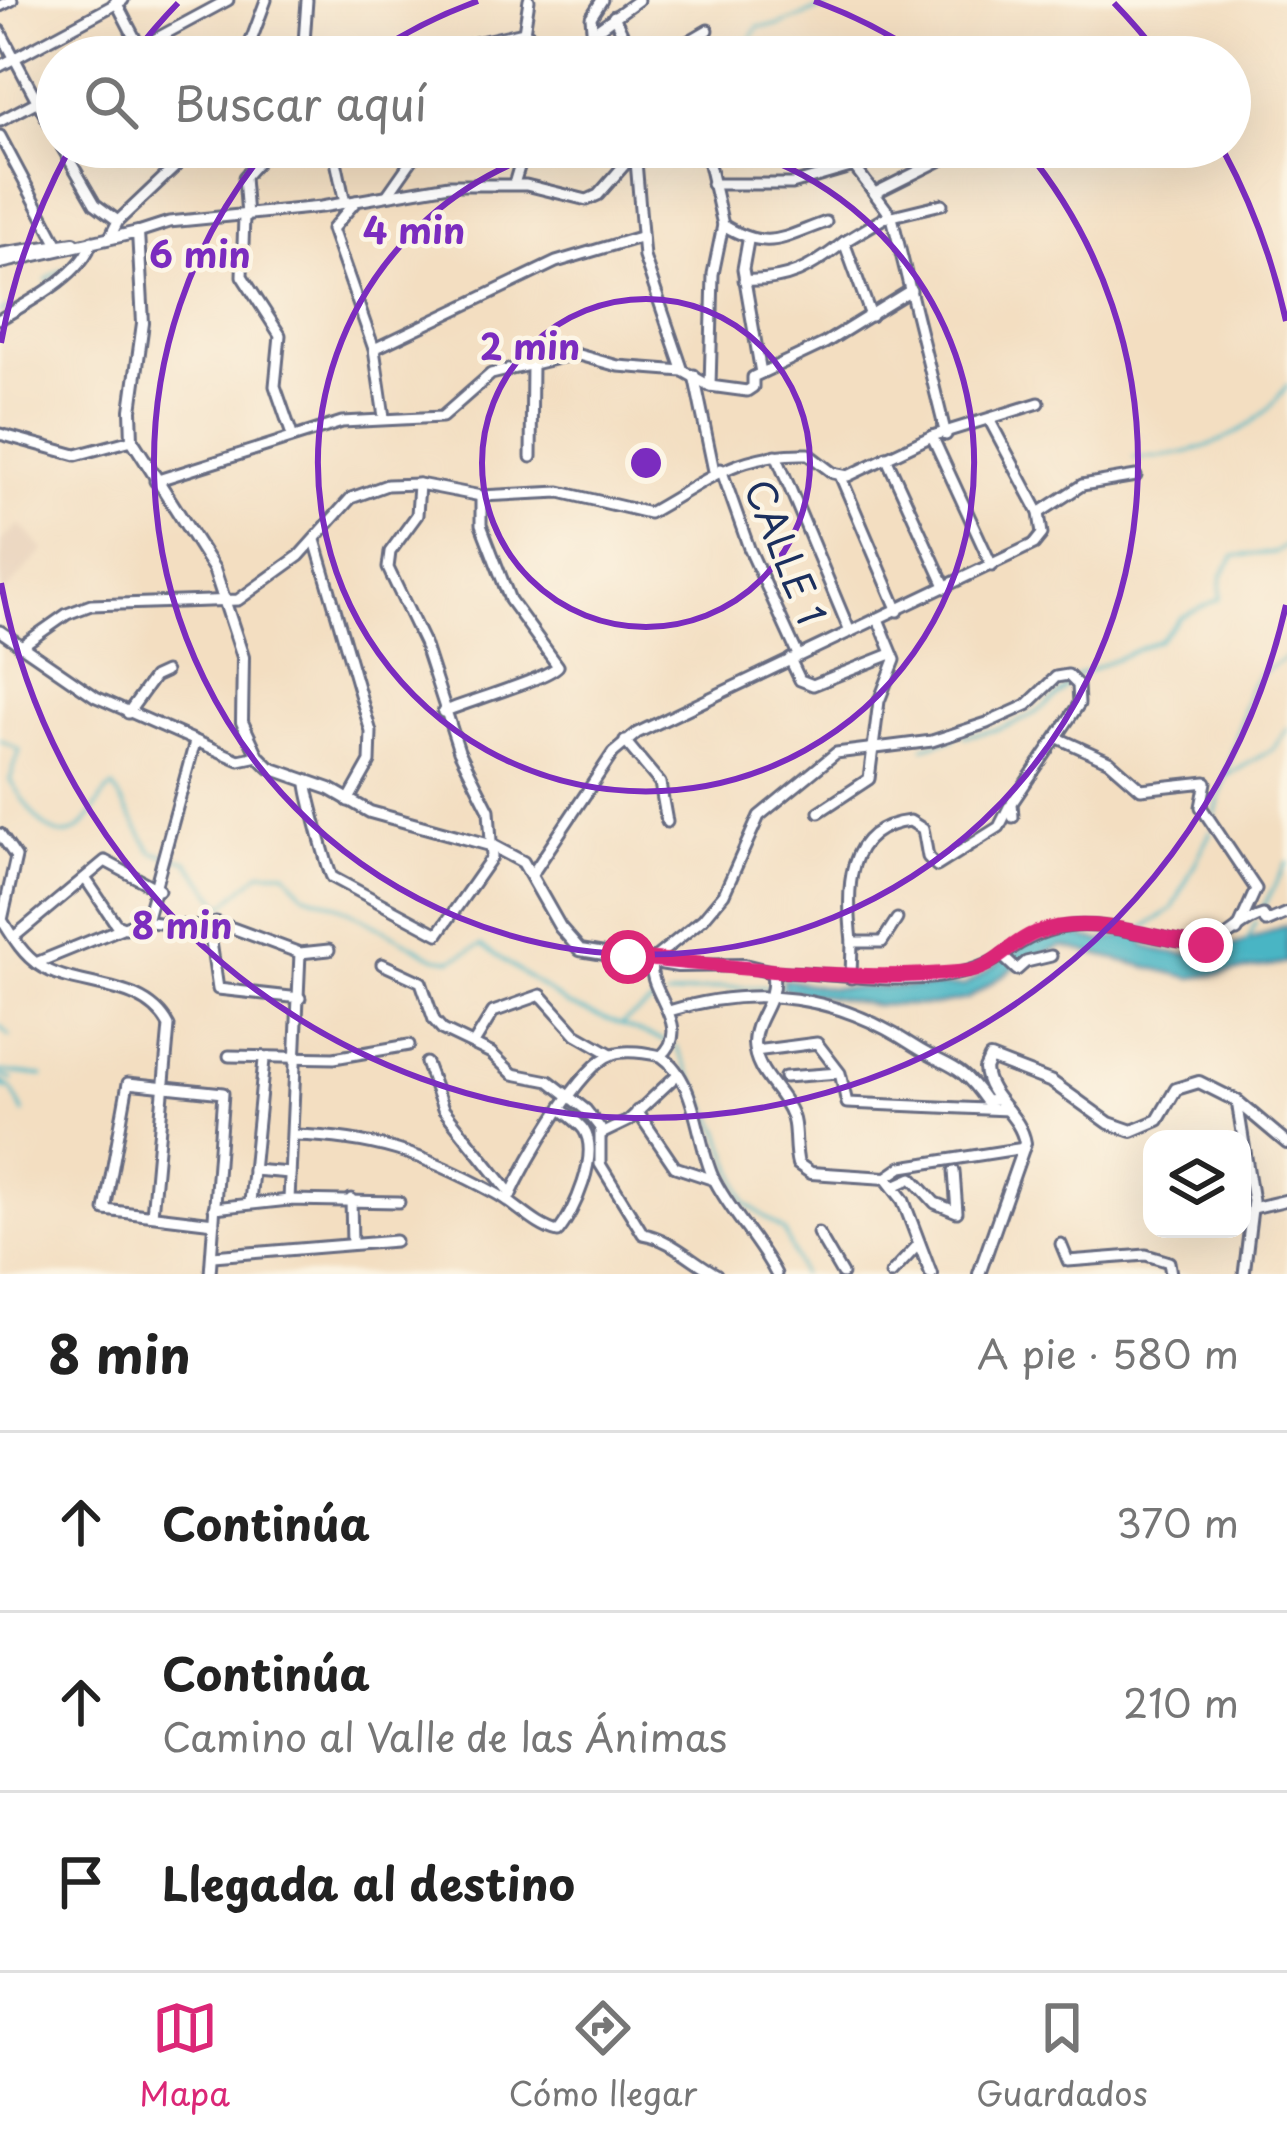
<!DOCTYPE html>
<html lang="es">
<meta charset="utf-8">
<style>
:root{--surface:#fff;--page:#f2f2f2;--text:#222;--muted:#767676;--line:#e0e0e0;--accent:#db2777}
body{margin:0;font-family:"Playpen Sans",sans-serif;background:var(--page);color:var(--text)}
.controls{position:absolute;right:36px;bottom:36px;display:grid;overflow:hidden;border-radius:24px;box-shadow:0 12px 48px #0002}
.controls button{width:108px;height:108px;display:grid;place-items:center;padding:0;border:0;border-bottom:3px solid var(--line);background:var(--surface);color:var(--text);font:60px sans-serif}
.stop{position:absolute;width:36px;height:36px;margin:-27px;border:9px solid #db2777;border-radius:50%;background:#fff}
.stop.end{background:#db2777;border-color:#fff;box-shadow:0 3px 12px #0008}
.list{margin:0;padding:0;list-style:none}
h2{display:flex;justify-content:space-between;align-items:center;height:156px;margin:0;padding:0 48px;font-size:51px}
h2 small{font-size:39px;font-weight:400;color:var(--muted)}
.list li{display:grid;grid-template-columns:78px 1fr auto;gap:36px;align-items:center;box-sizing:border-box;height:180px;padding:0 48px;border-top:3px solid var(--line)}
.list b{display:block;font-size:45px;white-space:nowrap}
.list p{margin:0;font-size:39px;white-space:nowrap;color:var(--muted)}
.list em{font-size:39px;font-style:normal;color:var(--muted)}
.icon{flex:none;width:66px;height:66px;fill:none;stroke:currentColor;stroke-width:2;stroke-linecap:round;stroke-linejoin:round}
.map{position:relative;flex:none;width:1287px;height:1274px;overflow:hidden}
.search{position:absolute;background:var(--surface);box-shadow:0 12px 48px #0002;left:36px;right:36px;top:36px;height:132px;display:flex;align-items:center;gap:30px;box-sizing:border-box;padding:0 42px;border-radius:66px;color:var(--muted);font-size:45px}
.sheet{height:696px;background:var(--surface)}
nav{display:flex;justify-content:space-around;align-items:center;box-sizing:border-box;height:168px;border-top:3px solid var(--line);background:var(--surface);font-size:33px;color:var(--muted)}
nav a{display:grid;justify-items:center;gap:6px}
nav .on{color:var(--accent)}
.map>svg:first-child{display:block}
.built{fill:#e7cfb7}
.water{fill:#48b5c4;stroke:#327291;stroke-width:3}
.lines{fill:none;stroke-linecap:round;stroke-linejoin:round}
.stream{stroke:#48b5c4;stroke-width:3}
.minor-casing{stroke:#676c81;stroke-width:15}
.major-casing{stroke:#676c81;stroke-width:16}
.minor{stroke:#fff;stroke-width:9}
.major{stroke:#fff;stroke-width:10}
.route{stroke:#db2777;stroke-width:15}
.ring{fill:none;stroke:#7b2cbf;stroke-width:6}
.labels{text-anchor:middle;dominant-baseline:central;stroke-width:9;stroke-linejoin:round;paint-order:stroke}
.street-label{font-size:39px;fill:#1b2f5e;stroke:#fcf5e5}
.centre{fill:#7b2cbf;stroke:#fcf5e5;stroke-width:6}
.ring-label{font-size:36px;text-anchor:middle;font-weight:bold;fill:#7b2cbf;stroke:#fcf5e5;stroke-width:9;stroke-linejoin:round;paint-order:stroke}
</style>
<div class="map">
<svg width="1287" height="1274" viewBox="0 0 1287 1274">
<rect width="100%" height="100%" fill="#fcf5e5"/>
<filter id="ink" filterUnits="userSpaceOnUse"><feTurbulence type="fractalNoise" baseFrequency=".00833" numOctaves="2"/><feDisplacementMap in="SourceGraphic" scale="24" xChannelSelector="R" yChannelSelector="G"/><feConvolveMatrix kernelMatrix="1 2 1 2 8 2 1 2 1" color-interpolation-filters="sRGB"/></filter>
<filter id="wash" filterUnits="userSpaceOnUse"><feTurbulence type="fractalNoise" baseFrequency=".004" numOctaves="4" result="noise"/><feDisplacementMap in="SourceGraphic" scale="48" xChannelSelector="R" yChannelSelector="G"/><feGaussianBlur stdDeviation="2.7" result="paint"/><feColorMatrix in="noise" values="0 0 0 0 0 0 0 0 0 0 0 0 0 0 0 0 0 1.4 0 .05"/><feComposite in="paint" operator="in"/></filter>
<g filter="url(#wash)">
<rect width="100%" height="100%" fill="#f3dec1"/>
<path class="built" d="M20 524 44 550 0 598V542Z"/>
<path class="water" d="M1287 925V963L1192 978 1063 946 1024 961 967 999 934 1005H875L783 989V979L830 988 964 986 1036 938 1077 935 1101 941 1138 932 1145 946C1201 966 1236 944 1287 925Z"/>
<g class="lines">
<g class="stream">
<path d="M740 57 758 27 780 25 841 0"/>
<path d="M46 280 62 269"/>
<path d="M0 312 7 308"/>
<path d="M1134 458C1194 458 1254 436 1287 385"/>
<path d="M1076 676 1160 640 1181 617 1220 598 1222 574 1235 556 1275 553 1287 545"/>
<path d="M964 736C1008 730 1039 718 1069 683"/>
<path d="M0 740 20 750 10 780C29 808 57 862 90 817 98 806 102 794 113 787L152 852 187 861 223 906 261 872H286L303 893 342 907 434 957 451 960 481 945 568 1005 667 1042"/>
<path d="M924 747 955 738"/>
<path d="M1225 777 1273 749 1287 729"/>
<path d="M1213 822 1250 687 1260 674 1287 657"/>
<path d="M1260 913 1287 862"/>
<path d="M1143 928 1172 910 1211 831"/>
<path d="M1246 945 1256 922"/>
<path d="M667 997 722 987H782"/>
<path d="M622 1023 658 999"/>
<path d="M0 1026 10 1036"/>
<path d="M676 1046 720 1131 745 1202 784 1231 801 1274"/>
<path d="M0 1071 43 1076"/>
<path d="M0 1075 13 1080"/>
<path d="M0 1081 10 1087 24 1113"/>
<path d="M0 1084 6 1089"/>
</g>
</g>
</g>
<g filter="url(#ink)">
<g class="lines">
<g class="minor-casing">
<g id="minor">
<path d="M115 0 140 48"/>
<path d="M0 6 12 0"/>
<path d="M614 16 633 57"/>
<path d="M592 29 591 17 602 0"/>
<path d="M0 31 57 138"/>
<path d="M524 32 529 0"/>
<path d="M160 37 170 57"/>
<path d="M122 57 228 0"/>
<path d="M226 57 247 50"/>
<path d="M245 57 266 0"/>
<path d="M303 57 307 0"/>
<path d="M413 57 524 32 568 57"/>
<path d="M559 57 638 0"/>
<path d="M662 57 708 30"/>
<path d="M0 66 123 0"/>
<path d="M0 121 57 91"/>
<path d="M0 136 57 243"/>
<path d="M62 147 95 204 118 221"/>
<path d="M333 147 345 203"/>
<path d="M705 147 723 225 713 274 710 386"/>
<path d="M849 147 854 166 892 217 946 435"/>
<path d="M635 149 644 257 683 371"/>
<path d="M514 184 525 147"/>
<path d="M712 184H792L854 166"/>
<path d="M877 192 955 153"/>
<path d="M388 194 421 147"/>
<path d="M356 201 332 229 374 349 384 417"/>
<path d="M244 216 242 276 280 335 275 386 292 435"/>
<path d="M247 216 244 177 271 147"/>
<path d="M723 225C768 252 781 238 826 222"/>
<path d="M138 232 169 222 321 207 449 185H526L587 200 598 195 640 147"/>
<path d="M110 237 118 221 196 147"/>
<path d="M748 241 743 269 761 373"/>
<path d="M844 242 884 218 942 204"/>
<path d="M744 280C787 282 812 268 844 242L871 316"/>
<path d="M0 319C29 302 83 274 92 241"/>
<path d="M374 349 556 262 640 237"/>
<path d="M694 375 714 471"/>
<path d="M0 434 76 455 132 440"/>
<path d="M932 436 992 566"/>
<path d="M776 455 850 632"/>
<path d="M531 457 532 363"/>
<path d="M886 457 946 588"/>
<path d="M721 469 749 548 798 655"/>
<path d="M840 475 898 611"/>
<path d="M155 481 342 422 442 417 491 374 575 354 618 366 683 371 710 386 747 391 753 387V377L825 343 911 290"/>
<path d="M1039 513 1082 485 1136 476"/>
<path d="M315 540 371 732 370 762 348 801"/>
<path d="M0 631 96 697 239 760 258 756"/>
<path d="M20 647 67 614 91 605 238 600 299 556 351 498 387 485 419 484 481 496 560 492 649 513C707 481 736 452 808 454L833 473 848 476 932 436 1039 403"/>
<path d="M790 659 800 680 813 685 891 654"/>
<path d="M443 712C466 702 547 679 558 666L510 600 481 525V496"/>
<path d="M128 713 154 677 165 672"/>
<path d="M1058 738 1109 761 1141 789 1206 782 1201 807 1256 889 1237 931"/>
<path d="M625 741 660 783 667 822"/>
<path d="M307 783C306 790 328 870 332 877L438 934 492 857 489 810 459 751 424 643 388 568 390 552 417 515 419 484"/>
<path d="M819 812 869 779 879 701 895 660 878 619"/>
<path d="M0 834 16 857 2 920C12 936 23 955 39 965 74 990 144 978 169 1026L152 1215"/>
<path d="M533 873 613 753 637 733 1034 544 1042 534 1039 513 990 421"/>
<path d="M87 881 116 924 126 928"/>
<path d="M146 921 195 742"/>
<path d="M209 928 218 989 300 998"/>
<path d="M15 936 105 861 159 890"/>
<path d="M852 942C847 891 843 828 910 821L923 829 928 857 937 866 999 827 1009 807"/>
<path d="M1002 956C1072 900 1128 937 1206 945 1229 941 1240 921 1263 915L1266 922 1287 913"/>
<path d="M36 963 139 921 209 928 216 922 300 953 329 950"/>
<path d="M382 964 421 982 434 1020 443 1030 491 1053 513 1074 549 1081 586 1110 600 1128V1164L643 1234C671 1239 692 1261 716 1274"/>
<path d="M772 972C843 971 937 997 1002 956L1017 970 1026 962 1051 956"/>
<path d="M851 978 852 942H882L897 919"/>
<path d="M669 1011C757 984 837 995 914 1046 950 1069 958 1061 986 1101L997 1100"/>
<path d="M474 1043 493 1012 541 995 576 1034 611 1054"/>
<path d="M755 1051 817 1043 840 1073 847 1103 1008 1110"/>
<path d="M229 1056 334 1058 409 1045"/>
<path d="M661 1056C695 1026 645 992 652 960L703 919 724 894 759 816 836 753 932 741 987 723 1027 705 1056 677 1068 675 1078 685 1079 704 1012 803 1013 817"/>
<path d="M426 1063 443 1109 511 1194"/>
<path d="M785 1077 839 1073"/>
<path d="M1237 1101 1253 1201 1244 1274"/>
<path d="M637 1111 675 1167 714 1180"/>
<path d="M601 1134 628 1121 678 1074"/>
<path d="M293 1135C375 1137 423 1154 495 1193 516 1204 536 1227 558 1232 574 1213 600 1154 584 1130 579 1123 569 1116 562 1110"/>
<path d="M253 1170 290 1173"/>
<path d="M886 1178 902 1167 1024 1148"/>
<path d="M894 1186 912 1178 935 1203 957 1212 954 1171"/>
<path d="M351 1199 352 1244"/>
<path d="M289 1200 300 953"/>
<path d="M508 1200C524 1166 579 1065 613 1054 627 1049 647 1053 661 1056 697 1080 696 1140 713 1177 729 1211 759 1240 776 1274"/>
<path d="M250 1202 264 1060"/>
<path d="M214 1208 289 1200 399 1202"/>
<path d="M1253 1208 1287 1200"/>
<path d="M818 1233 842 1274"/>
<path d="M1061 1244 1068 1261 1146 1255 1169 1262 1171 1274"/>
<path d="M213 1256 395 1241"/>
<path d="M210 1274 223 1093 128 1083 105 1210 214 1223"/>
<path d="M891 1274 917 1246"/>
</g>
</g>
<g class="major-casing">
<g id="major">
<path d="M0 254 74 243"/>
<path d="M0 263 138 232 143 323 131 410 132 440 214 569 243 657 242 722 258 756 270 768 330 789 370 812 493 846 523 862 560 927 580 950 678 966 744 965 772 972C779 1000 754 1017 754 1043 755 1071 777 1086 789 1109 798 1125 793 1146 798 1164L811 1173 886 1178 903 1200 931 1274"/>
<path d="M979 1274 1025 1143C1020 1113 988 1100 985 1069L990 1058 1052 1082 1109 1123 1132 1131 1158 1120 1176 1089 1199 1082 1237 1101 1287 1143"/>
</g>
</g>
<use href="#minor" class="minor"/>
<use href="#major" class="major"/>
</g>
</g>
<g class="lines" filter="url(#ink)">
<path class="route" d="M628 957C742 967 847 983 964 972 994 969 1009 943 1035 933 1093 912 1148 939 1206 945"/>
</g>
<g class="ring">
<circle cx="646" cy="463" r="164"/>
<path d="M736 148A328 328 0 1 1 556 148"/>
<path d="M371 55A492 492 0 0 1 478 1M814 1A492 492 0 0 1 921 55M1026 150A492 492 0 1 1 266 150"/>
<path d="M1286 605A656 656 0 0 1 1 583M1 343A656 656 0 0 1 69 150M133 55A656 656 0 0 1 178 3M1114 3A656 656 0 0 1 1159 55M1223 150A656 656 0 0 1 1286 321"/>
</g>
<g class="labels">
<g class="street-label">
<text transform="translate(787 551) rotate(68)">CALLE 1</text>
</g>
</g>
<circle cx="646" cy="463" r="18" class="centre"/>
<g class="ring-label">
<text x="414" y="244">4 min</text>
<text x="200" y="268">6 min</text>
<text x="530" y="360">2 min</text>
<text x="182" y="939">8 min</text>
</g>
</svg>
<div class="controls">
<button><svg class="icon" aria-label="layers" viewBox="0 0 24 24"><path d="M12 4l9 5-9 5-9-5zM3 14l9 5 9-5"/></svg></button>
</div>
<div class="stop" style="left:628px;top:957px"></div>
<div class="stop end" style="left:1206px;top:945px"></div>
<div class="search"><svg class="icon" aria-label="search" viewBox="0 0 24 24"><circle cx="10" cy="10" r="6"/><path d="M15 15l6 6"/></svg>Buscar aquí</div>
</div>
<section class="sheet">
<h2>8 min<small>A pie · 580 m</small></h2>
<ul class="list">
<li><svg class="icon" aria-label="ahead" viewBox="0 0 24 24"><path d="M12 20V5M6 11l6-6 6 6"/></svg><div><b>Continúa</b></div><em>370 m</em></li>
<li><svg class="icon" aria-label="ahead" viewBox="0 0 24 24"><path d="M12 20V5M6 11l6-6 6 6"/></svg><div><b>Continúa</b><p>Camino al Valle de las Ánimas</p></div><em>210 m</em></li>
<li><svg class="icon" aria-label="arrive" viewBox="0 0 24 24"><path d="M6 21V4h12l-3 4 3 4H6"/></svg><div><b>Llegada al destino</b></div></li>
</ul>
</section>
<nav>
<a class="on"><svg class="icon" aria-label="map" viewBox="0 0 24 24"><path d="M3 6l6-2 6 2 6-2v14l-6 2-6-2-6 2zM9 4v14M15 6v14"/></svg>Mapa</a>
<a><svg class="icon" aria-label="directions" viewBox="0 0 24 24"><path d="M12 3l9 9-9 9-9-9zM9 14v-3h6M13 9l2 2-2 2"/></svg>Cómo llegar</a>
<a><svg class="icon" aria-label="saved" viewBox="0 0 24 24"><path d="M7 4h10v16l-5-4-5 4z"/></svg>Guardados</a>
</nav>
